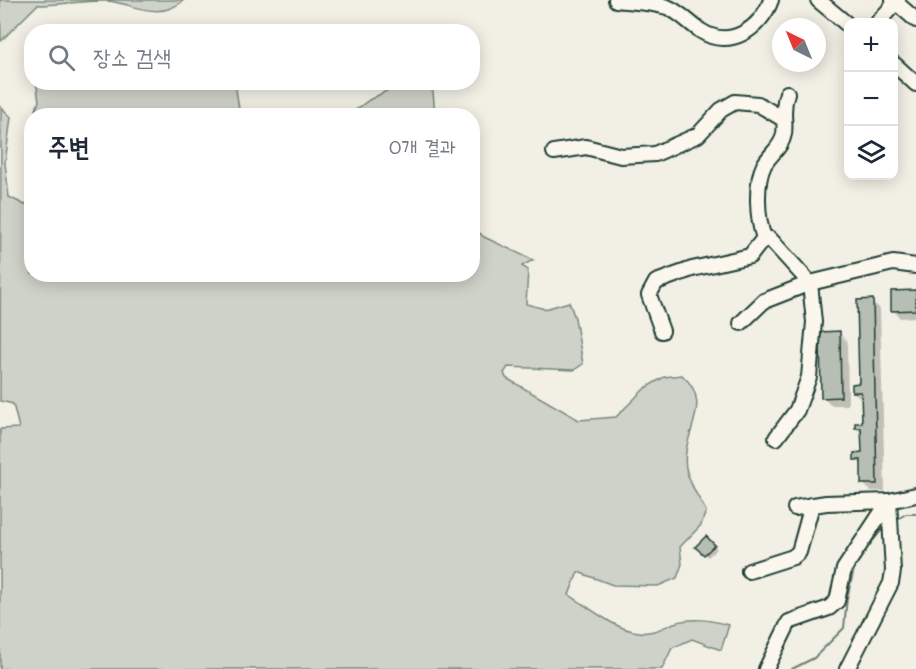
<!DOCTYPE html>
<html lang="ko">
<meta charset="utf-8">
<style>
:root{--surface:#fff;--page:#f6f6f7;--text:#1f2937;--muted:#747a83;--line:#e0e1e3}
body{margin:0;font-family:Mali,"Poor Story",sans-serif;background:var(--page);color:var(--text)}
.controls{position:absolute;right:18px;top:18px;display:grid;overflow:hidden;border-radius:12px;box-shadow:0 3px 15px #0003}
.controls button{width:54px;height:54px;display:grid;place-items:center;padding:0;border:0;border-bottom:2px solid var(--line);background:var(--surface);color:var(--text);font:30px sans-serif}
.compass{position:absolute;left:772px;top:18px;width:54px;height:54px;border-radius:50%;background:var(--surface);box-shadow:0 3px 15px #0003;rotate:317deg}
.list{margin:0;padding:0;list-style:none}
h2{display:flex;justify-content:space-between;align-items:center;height:78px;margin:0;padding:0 24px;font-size:26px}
h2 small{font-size:20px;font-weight:400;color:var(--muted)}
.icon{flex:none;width:33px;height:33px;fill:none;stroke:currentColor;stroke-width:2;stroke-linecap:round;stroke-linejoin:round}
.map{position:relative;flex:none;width:916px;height:669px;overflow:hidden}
.search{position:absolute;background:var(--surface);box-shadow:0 3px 15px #0003;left:24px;top:24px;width:456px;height:66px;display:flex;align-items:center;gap:15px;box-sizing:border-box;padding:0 21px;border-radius:24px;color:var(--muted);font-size:22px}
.panel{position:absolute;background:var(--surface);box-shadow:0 3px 15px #0003;left:24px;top:108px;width:456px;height:174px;border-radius:24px}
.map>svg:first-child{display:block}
.green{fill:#cfd2c8;stroke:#77887e;stroke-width:1.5}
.shadow{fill:#0003}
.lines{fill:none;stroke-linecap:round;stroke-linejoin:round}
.stream{stroke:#6e7f75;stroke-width:2}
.building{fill:#b7beb3;stroke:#1f3d34;stroke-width:1.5}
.minor-casing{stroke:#1f3d34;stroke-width:18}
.minor{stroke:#fbf7ec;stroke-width:14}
</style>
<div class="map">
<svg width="916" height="669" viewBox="0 0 916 669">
<rect width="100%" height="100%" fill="#f2f0e5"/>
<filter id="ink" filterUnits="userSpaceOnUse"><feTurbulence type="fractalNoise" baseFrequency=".0167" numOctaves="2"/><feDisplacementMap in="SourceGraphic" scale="12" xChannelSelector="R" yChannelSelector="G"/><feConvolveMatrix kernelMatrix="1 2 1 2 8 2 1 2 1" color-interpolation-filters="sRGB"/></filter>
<g filter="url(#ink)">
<g class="green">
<path d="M0 0H184C159 22 135 4 108 1 85 0 60 5 37 5L1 41Z"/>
<path d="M36 82 235 83 240 115H34L39 101Z"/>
<path d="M404 82 425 83 433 92 435 115H349L369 100Z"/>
<path d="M1 107 11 117 5 163 9 197 25 205 31 200 32 274H472L473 227 484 237 533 260 522 266 528 270 526 304 545 309 569 302 575 318 583 364 574 370 508 367 504 373 506 378 579 420 616 417 645 388 664 377 682 375C716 405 680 433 686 468 689 484 699 498 706 511L701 525 680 547 682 564 677 578 658 586 613 585 578 572 569 595C589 607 615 630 639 632 653 634 662 628 674 623 693 617 711 620 729 625L721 650 692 639 672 648 662 669H0V429L19 428 13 404 0 401Z"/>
</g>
<g class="shadow">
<path d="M916 292V317L900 318 893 310Z"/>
<path d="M872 301 880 309 885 491H871L863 484 862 466 856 459 864 454 863 435 856 428 863 424 862 400 854 392 861 385Z"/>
<path d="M839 333 847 341 848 405H830L823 397Z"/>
<path d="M706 538 717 549 708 557 697 547Z"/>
</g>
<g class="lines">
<g class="stream">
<path d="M894 521 906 514H916"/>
<path d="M865 550 886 525"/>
<path d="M792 669 814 658 844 628 847 598 856 561"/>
</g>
</g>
<g class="building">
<path d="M916 290V310L891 311V291Z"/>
<path d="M873 299 877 484H861V460H854V453L862 452 861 428H855V423H862L861 392H852V384L859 383 857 300Z"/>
<path d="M840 331 841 397 821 398 820 332Z"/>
<path d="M706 536 715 545 704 555 695 547Z"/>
</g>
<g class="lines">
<g class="minor-casing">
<g id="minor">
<path d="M616 0C632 2 651 2 667 7 680 12 690 24 701 31 730 50 761 28 771 0"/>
<path d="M818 0 848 25"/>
<path d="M893 0 916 20"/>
<path d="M878 22 898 0"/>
<path d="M894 64 916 84"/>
<path d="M554 152 586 147 621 156 655 154 698 135 721 110 735 102 758 104 783 119"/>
<path d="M764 238C757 219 755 183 764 165 770 154 782 147 784 134 786 118 781 111 787 93"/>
<path d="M741 323 764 301 810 283 893 263 916 266"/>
<path d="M662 331 649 295 656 282 692 269 750 256 764 238 770 239 810 283 814 322 809 377 797 410 776 438"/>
<path d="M795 508 826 503 889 501 916 495"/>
<path d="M749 571 793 557 799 552 812 505"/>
<path d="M766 669 789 622 829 608 837 601 844 569 889 501"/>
<path d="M847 669 891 583 893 571 889 501"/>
</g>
</g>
<use href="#minor" class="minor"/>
</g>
</g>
</svg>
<div class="controls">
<button>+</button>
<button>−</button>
<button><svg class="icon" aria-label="layers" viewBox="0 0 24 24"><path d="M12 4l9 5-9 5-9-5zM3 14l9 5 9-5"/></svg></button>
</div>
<svg class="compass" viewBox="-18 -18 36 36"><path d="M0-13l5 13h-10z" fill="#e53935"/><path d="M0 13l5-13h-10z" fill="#747a83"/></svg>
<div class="search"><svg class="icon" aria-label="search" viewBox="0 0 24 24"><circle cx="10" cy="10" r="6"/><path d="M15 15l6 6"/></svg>장소 검색</div>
<section class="panel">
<h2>주변<small>0개 결과</small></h2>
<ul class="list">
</ul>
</section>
</div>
